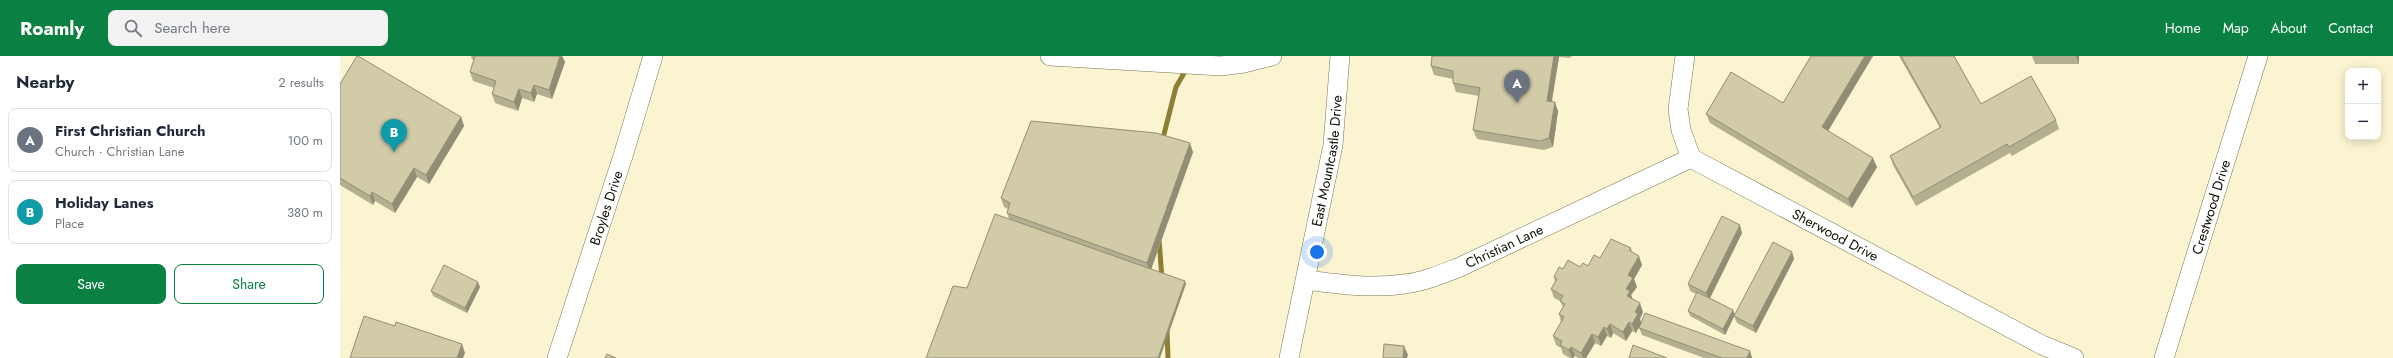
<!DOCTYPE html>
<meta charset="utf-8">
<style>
:root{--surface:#fff;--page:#f2f2f3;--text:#1f2937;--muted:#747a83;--line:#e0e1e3;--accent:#0b8043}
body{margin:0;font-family:Jost,sans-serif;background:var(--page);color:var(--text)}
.controls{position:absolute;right:12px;top:12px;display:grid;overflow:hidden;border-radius:8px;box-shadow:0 2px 10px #0003}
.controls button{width:36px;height:36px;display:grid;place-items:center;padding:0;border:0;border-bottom:1px solid var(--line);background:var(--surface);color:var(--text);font:20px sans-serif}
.you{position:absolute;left:977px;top:196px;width:14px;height:14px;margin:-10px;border:3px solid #fff;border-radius:50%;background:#1a73e8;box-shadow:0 0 0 6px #1a73e833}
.badge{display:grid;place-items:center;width:26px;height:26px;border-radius:50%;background:var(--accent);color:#fff;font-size:13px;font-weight:700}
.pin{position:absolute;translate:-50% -33px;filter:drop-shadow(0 1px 2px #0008)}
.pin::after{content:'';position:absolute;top:21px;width:14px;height:12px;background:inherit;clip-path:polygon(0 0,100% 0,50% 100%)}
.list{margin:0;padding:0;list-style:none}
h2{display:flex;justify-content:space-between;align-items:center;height:52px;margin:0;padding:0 16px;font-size:17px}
h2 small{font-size:13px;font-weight:400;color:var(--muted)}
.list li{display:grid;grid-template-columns:26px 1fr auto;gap:12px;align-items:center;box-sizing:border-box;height:64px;margin:0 8px 8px;padding:0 8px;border:1px solid var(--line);border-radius:8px}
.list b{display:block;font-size:15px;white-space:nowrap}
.list p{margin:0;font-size:13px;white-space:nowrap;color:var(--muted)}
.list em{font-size:13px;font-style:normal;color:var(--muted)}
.actions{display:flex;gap:8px;padding:12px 16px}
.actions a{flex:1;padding:9px 0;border:1px solid var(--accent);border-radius:8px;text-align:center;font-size:14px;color:var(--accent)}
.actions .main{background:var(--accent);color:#fff}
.icon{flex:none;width:22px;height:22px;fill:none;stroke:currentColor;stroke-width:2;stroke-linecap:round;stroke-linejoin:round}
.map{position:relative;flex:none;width:2053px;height:302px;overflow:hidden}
header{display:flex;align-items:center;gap:24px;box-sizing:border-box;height:56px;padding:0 20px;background:var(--accent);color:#fff}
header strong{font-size:19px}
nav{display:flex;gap:22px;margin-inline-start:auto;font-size:14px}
.search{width:280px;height:36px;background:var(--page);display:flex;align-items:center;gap:10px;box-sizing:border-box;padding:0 14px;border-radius:8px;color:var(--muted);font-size:15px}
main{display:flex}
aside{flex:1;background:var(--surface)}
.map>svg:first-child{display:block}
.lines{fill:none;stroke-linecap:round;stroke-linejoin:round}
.stream{stroke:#8c7e34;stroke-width:5}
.minor-casing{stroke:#7a7454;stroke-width:20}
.minor{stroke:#fff;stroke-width:19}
.wall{fill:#b4af90}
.shaded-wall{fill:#928e76}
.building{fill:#d1cba8;stroke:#928e76}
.labels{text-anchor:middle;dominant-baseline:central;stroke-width:3.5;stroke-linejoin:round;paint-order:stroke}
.street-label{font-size:14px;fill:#121005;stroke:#fbf4d0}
</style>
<header>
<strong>Roamly</strong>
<div class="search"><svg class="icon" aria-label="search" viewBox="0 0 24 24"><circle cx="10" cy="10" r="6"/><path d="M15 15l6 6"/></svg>Search here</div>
<nav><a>Home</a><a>Map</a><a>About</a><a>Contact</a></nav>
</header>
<main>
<aside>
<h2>Nearby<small>2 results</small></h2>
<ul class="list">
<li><span class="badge" style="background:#6b7280">A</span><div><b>First Christian Church</b><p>Church · Christian Lane</p></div><em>100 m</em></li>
<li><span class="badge" style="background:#0f9aa8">B</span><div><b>Holiday Lanes</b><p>Place</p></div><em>380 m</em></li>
</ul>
<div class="actions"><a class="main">Save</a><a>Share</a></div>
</aside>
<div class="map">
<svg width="2053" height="302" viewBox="0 0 2053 302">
<rect width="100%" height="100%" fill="#fbf4d0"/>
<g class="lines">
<g class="stream">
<path d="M822 86 836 31 847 12"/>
<path d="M819 183 822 223"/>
<path d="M827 275 828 302"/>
</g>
<g class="minor-casing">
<g id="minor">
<path d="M710 0 881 10 904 7 932 0"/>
<path id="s1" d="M1345 0 1338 53 1341 74 1351 102 1702 289 1734 302"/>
<path id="s2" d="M966 224C999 228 1031 233 1064 228 1083 226 1102 218 1120 211L1351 102"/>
<path id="s3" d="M217 302 283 100 313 0"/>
<path id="s4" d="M949 302 993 89 1000 0"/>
<path id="s5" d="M1824 302 1918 0"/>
</g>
</g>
<use href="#minor" class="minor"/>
</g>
<g class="wall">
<path d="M131 0H222L225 6 212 43 197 38 194 46 182 42 178 55 155 47 152 38 154 32 133 25 130 16 134 4 132 3Z"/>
<path d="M1092 0H1232L1230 2 1219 1 1212 46 1218 55 1213 91 1204 94 1137 83 1133 74 1139 40 1116 36 1113 27V23L1094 19 1091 10Z"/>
<path d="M1471 0H1533L1488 75 1537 111 1512 152 1370 67 1366 58 1443 47Z"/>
<path d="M1559 0H1614L1641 48 1716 64 1719 73 1672 100 1670 97 1576 150 1553 109 1550 100 1600 72Z"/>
<path d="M1692 0H1739V8H1695Z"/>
<path d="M0 28 121 61 124 70 89 128 77 121 55 157 35 145 33 149 0 129Z"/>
<path d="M853 96 811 214 846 228 627 232 669 163 667 157 668 153 664 151 661 142Z"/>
<path d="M1402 177 1370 242 1393 254 1395 259 1452 196 1454 203 1416 277 1397 267 1394 260 1385 279 1350 260 1348 255 1356 238 1350 235 1348 228Z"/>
<path d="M1291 192 1292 196 1302 209 1294 223 1297 231 1291 239 1293 243 1303 256 1300 263 1301 267 1410 295 1412 302H1364L1302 279 1299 272 1300 269 1296 277 1292 275 1286 285 1273 277 1271 282 1267 280 1261 290 1255 287 1246 302H1238L1235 300 1233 302H1230L1223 298 1221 292 1216 289 1213 280 1221 266 1219 258 1223 251 1220 245 1214 242 1211 233 1215 226 1214 221 1223 213 1240 211 1248 210 1260 202Z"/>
<path d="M140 231 127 257 93 240 91 235Z"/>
</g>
<g class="shaded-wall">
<path d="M220 0H222L225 6 212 43 209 34Z"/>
<path d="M1214 0H1219V1L1210 54 1207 45Z"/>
<path d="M1525 0H1533L1485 80 1482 71Z"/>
<path d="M1736 0H1739V8Z"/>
<path d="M194 29 197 38 194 46 191 37Z"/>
<path d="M179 33 182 42 178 55 174 46Z"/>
<path d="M1215 46 1218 55 1213 91 1209 82Z"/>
<path d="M121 61 124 70 89 128 86 119Z"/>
<path d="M850 87 853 96 810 216 807 207Z"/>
<path d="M1533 102 1537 111 1512 152 1508 143Z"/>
<path d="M74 112 77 121 55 157 52 148Z"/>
<path d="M32 136 35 145 33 149 30 140Z"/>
<path d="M1400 169 1402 177 1369 244 1366 237Z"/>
<path d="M1452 196 1454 203 1416 277 1413 270Z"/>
<path d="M1299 200 1302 209 1294 223 1297 231 1291 239 1293 244 1287 240 1286 233 1288 219Z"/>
<path d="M845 225 846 228 820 302H818Z"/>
<path d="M138 226 140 231 127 257 125 252Z"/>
<path d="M1300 247 1303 256 1300 263 1301 267 1296 277 1292 268 1295 256Z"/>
<path d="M1393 254 1395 259 1385 279 1383 273Z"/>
<path d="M1289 266 1292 275 1286 285 1283 276Z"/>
<path d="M1270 268 1273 277 1271 282 1267 273Z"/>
<path d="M1264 271 1267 280 1261 290 1258 281Z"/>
<path d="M1252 278 1255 287 1246 302H1243L1241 297Z"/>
<path d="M122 288 125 297 123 302H117Z"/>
<path d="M1064 290 1068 299 1067 302H1063Z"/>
<path d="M1231 291 1235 300 1233 302H1232L1229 294Z"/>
<path d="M1410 295 1412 302H1407Z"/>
</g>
<g class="building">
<path d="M17 0H18L121 61 86 119 74 112 52 148 32 136 30 140 0 122V28Z"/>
<path d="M135 0H220L209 34 194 29 191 37 179 33 174 46 152 38 156 25 130 16Z"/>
<path d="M1092 0H1214L1207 45 1215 46 1209 82 1200 85 1133 74 1140 32 1113 27V15L1091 10Z"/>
<path d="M1471 0H1525L1482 71 1533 102 1508 143 1366 58 1391 16 1443 47Z"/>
<path d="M1561 0H1614L1641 48 1691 20 1716 64 1669 91 1667 88 1573 141 1550 100 1601 71Z"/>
<path d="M691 65 816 77 850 87 807 207 667 157 670 147 661 142Z"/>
<path d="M655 158 845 225 818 302H586L613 230 627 232Z"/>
<path d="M1382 160 1400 169 1366 237 1348 228Z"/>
<path d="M1271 183 1291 192 1289 194 1299 200 1288 219 1293 222 1286 233 1290 235 1287 240 1300 247 1295 256 1298 258 1292 268 1289 266 1283 276 1270 268 1267 273 1264 271 1258 281 1252 278 1241 297 1231 291 1229 294 1220 289 1222 285 1213 280 1224 261 1219 258 1225 248 1220 245 1223 240 1211 233 1217 223 1214 221 1219 211 1223 213 1228 204 1240 211 1243 207 1248 210 1254 199 1260 202Z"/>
<path d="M1433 186 1452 196 1413 270 1394 260Z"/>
<path d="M104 209 138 226 125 252 91 235Z"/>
<path d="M1357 236 1393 254 1383 273 1348 255Z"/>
<path d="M1305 257 1410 295 1407 302H1382L1299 272Z"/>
<path d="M24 260 55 270 56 266 122 288 117 302H10Z"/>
<path d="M1044 288 1064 290 1063 302H1043Z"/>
<path d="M1293 289 1327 302H1289Z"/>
<path d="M267 298 276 302H265Z"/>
</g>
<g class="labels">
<g class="street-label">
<text stroke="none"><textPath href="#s4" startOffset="201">East Mountcastle Drive</textPath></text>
<text stroke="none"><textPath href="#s3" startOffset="158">Broyles Drive</textPath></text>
<text stroke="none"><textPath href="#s5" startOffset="158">Crestwood Drive</textPath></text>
<text stroke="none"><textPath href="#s1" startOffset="268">Sherwood Drive</textPath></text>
<text stroke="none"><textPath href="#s2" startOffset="206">Christian Lane</textPath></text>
</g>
</g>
</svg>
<div class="controls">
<button>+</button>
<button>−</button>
</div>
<div class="you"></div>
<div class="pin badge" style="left:1177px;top:47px;background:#6b7280">A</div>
<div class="pin badge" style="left:54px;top:96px;background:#0f9aa8">B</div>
</div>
</main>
